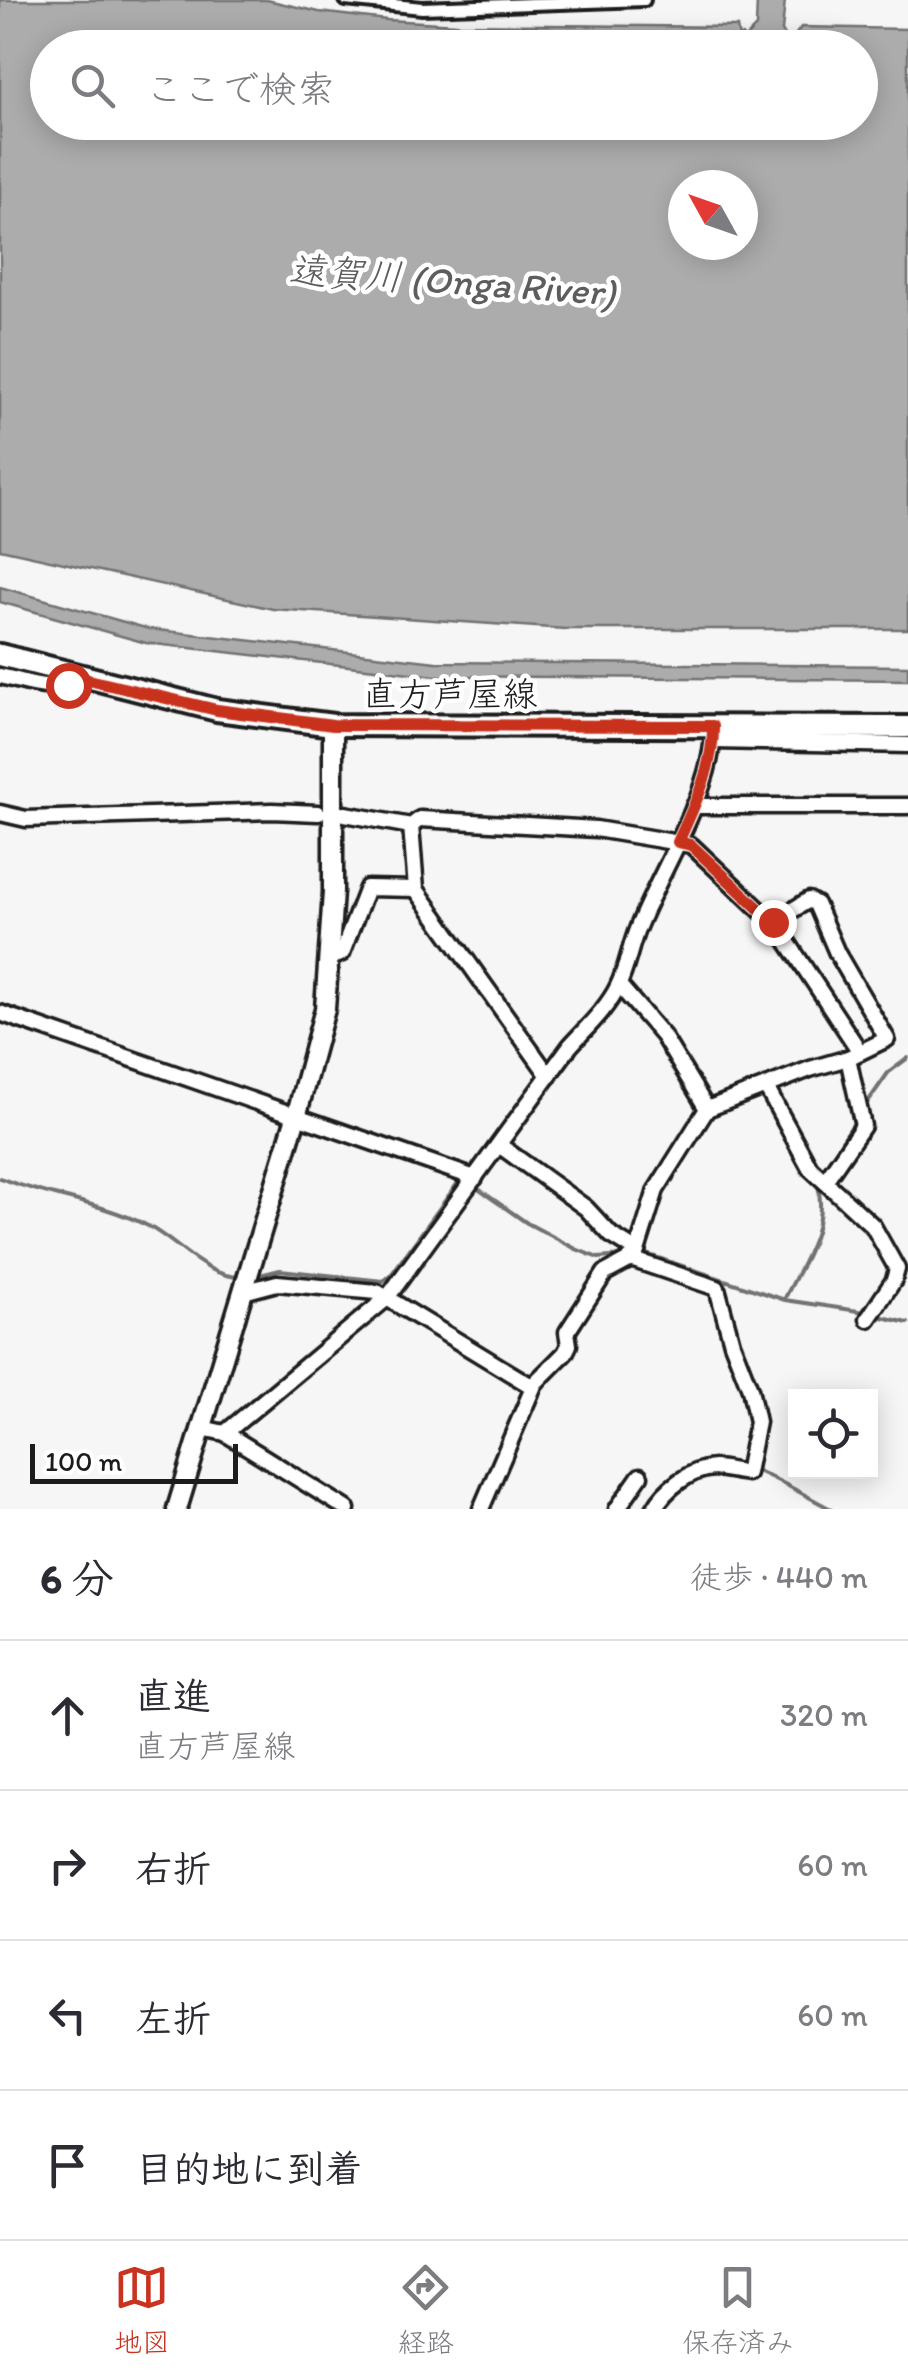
<!DOCTYPE html>
<html lang="ja">
<meta charset="utf-8">
<style>
:root{--surface:#fff;--page:#f2f2f3;--text:#2b2b33;--muted:#7c7c81;--line:#e1e1e2;--accent:#c8321e}
body{margin:0;font-family:Itim,"Klee One",sans-serif;background:var(--page);color:var(--text)}
.controls{position:absolute;right:30px;bottom:30px;display:grid;overflow:hidden;border-radius:0px;box-shadow:0 5px 25px #0003}
.controls button{width:90px;height:90px;display:grid;place-items:center;padding:0;border:0;border-bottom:2px solid var(--line);background:var(--surface);color:var(--text);font:50px sans-serif}
.compass{position:absolute;left:668px;top:170px;width:90px;height:90px;border-radius:50%;background:var(--surface);box-shadow:0 5px 25px #0003;rotate:310deg}
.scale{position:absolute;left:30px;bottom:25px;width:208px;box-sizing:border-box;padding-left:10px;border:5px solid #1c1c1c;border-top:0;font-size:28px;line-height:35px;white-space:nowrap;color:#1c1c1c;-webkit-text-stroke:8px #fff;paint-order:stroke}
.stop{position:absolute;width:30px;height:30px;margin:-22px;border:8px solid #c8321e;border-radius:50%;background:#fff}
.stop.end{background:#c8321e;border-color:#fff;box-shadow:0 2px 10px #0008}
.list{margin:0;padding:0;list-style:none}
h2{display:flex;justify-content:space-between;align-items:center;height:130px;margin:0;padding:0 40px;font-size:42px}
h2 small{font-size:32px;font-weight:400;color:var(--muted)}
.list li{display:grid;grid-template-columns:65px 1fr auto;gap:30px;align-items:center;box-sizing:border-box;height:150px;padding:0 40px;border-top:2px solid var(--line)}
.list b{display:block;font-size:38px;white-space:nowrap}
.list p{margin:0;font-size:32px;white-space:nowrap;color:var(--muted)}
.list em{font-size:32px;font-style:normal;color:var(--muted)}
.icon{flex:none;width:55px;height:55px;fill:none;stroke:currentColor;stroke-width:2;stroke-linecap:round;stroke-linejoin:round}
.map{position:relative;flex:none;width:908px;height:1509px;overflow:hidden}
.search{position:absolute;background:var(--surface);box-shadow:0 5px 25px #0003;left:30px;right:30px;top:30px;height:110px;display:flex;align-items:center;gap:25px;box-sizing:border-box;padding:0 35px;border-radius:55px;color:var(--muted);font-size:38px}
.sheet{height:730px;background:var(--surface)}
nav{display:flex;justify-content:space-around;align-items:center;box-sizing:border-box;height:140px;border-top:2px solid var(--line);background:var(--surface);font-size:28px;color:var(--muted)}
nav a{display:grid;justify-items:center;gap:5px}
nav .on{color:var(--accent)}
.map>svg:first-child{display:block}
.water{fill:#acacac;stroke:#727272;stroke-width:2.5;fill-rule:evenodd}
.lines{fill:none;stroke-linecap:round;stroke-linejoin:round}
.stream{stroke:#727272;stroke-width:4}
.pedestrian-casing{stroke:#1c1c1c;stroke-width:18}
.minor-casing{stroke:#1c1c1c;stroke-width:21}
.tertiary-casing{stroke:#1c1c1c;stroke-width:25}
.primary-casing{stroke:#1c1c1c;stroke-width:28}
.pedestrian{stroke:#fff;stroke-width:10}
.minor{stroke:#fff;stroke-width:14}
.tertiary{stroke:#fff;stroke-width:18}
.primary{stroke:#fff;stroke-width:20}
.route{stroke:#c8321e;stroke-width:12}
.labels{text-anchor:middle;dominant-baseline:central;stroke-width:9;stroke-linejoin:round;paint-order:stroke}
.street-label{font-size:35px;fill:#1c1c1c;stroke:#fff}
.water-label{font-size:38px;font-style:italic;fill:#5d5d5d;stroke:#fff}
</style>
<div class="map">
<svg width="908" height="1509" viewBox="0 0 908 1509">
<rect width="100%" height="100%" fill="#f6f6f6"/>
<filter id="ink" filterUnits="userSpaceOnUse"><feTurbulence type="fractalNoise" baseFrequency=".01" numOctaves="2"/><feDisplacementMap in="SourceGraphic" scale="20" xChannelSelector="R" yChannelSelector="G"/><feConvolveMatrix kernelMatrix="1 2 1 2 8 2 1 2 1" color-interpolation-filters="sRGB"/></filter>
<g filter="url(#ink)">
<g class="water">
<path d="M0 0H267L319 12 387 20 456 24 737 27 739 38 742 35 744 39 756 27 757 0H785L782 31 787 39 793 38 801 27 908 29V629H565L273 609 0 549ZM48 48H860V122H48ZM683 185H743V245H683Z"/>
<path d="M0 587 149 629 436 662 908 666V680L436 676 146 643 0 602Z"/>
</g>
<g class="lines">
<g class="stream">
<path d="M865 1106 888 1073 908 1058"/>
<path d="M821 1173 857 1118"/>
<path d="M0 1178C48 1197 101 1202 148 1226 179 1242 205 1278 243 1277"/>
<path d="M474 1186 527 1223 576 1249 598 1258 624 1256"/>
<path d="M643 1253 785 1300 865 1312"/>
<path d="M252 1277 280 1270 383 1281 391 1275 460 1180"/>
<path d="M785 1298C804 1260 829 1224 817 1181"/>
<path d="M874 1315 908 1323"/>
<path d="M702 1464C732 1448 802 1495 831 1509"/>
<path d="M646 1509 667 1482"/>
</g>
<g class="pedestrian-casing">
<path id="pedestrian" d="M346 0 422 8 644 0"/>
</g>
<g class="minor-casing">
<g id="minor">
<path d="M0 676C24 681 57 696 76 677"/>
<path d="M714 741 908 745"/>
<path d="M694 806H908"/>
<path d="M0 813 26 819 272 811 318 813"/>
<path d="M345 814 411 826 420 819 596 829 691 845 777 926 860 1052"/>
<path d="M411 826 416 889 549 1076"/>
<path d="M330 958 342 953 367 888 416 889"/>
<path d="M619 985 663 1036 707 1109 656 1190 637 1251 631 1259 717 1288 732 1343 750 1389 757 1422 747 1473C737 1472 724 1468 714 1468 690 1469 665 1489 654 1509"/>
<path d="M0 1013 475 1178"/>
<path d="M766 1087 810 1168 873 1226 897 1269 894 1280 868 1319"/>
<path d="M707 1109 810 1069 848 1058 887 1039 837 953 816 904 809 900 773 922"/>
<path d="M499 1145 586 1208 611 1235 637 1251"/>
<path d="M825 1181 863 1126 848 1058"/>
<path d="M243 1292 277 1283 377 1292 533 1387"/>
<path d="M202 1428 225 1433 347 1509"/>
<path d="M225 1433 387 1298 570 1046C586 1028 607 1009 618 986 627 968 630 946 638 927 661 869 715 788 713 726"/>
<path d="M481 1509 535 1383 565 1353 569 1345 567 1332 605 1273 631 1259"/>
<path d="M617 1509 640 1476"/>
</g>
</g>
<g class="tertiary-casing">
<path id="tertiary" d="M177 1509 296 1117 325 1009 333 892V725"/>
</g>
<g class="primary-casing">
<path id="primary" d="M0 655 217 710 333 725 908 727"/>
</g>
<use href="#pedestrian" class="pedestrian"/>
<use href="#minor" class="minor"/>
<use href="#tertiary" class="tertiary"/>
<use href="#primary" class="primary"/>
</g>
</g>
<g class="lines" filter="url(#ink)">
<path class="route" d="M68 685 76 677 217 710 333 725 713 726C714 765 694 807 678 842L691 845 773 922"/>
</g>
<g class="labels">
<g class="street-label">
<text x="450" y="694">直方芦屋線</text>
</g>
<g class="water-label">
<text transform="translate(452 281) rotate(4)">遠賀川 (Onga River)</text>
</g>
</g>
</svg>
<div class="controls">
<button><svg class="icon" aria-label="locate" viewBox="0 0 24 24"><circle cx="12" cy="12" r="6"/><path d="M12 2v4M12 18v4M2 12h4M18 12h4"/></svg></button>
</div>
<svg class="compass" viewBox="-18 -18 36 36"><path d="M0-13l5 13h-10z" fill="#e53935"/><path d="M0 13l5-13h-10z" fill="#7c7c81"/></svg>
<div class="scale">100 m</div>
<div class="stop" style="left:68px;top:685px"></div>
<div class="stop end" style="left:773px;top:922px"></div>
<div class="search"><svg class="icon" aria-label="search" viewBox="0 0 24 24"><circle cx="10" cy="10" r="6"/><path d="M15 15l6 6"/></svg>ここで検索</div>
</div>
<section class="sheet">
<h2>6 分<small>徒歩 · 440 m</small></h2>
<ul class="list">
<li><svg class="icon" aria-label="ahead" viewBox="0 0 24 24"><path d="M12 20V5M6 11l6-6 6 6"/></svg><div><b>直進</b><p>直方芦屋線</p></div><em>320 m</em></li>
<li><svg class="icon" aria-label="right" viewBox="0 0 24 24"><path d="M7 20v-9h11M14 6l5 5-5 5"/></svg><div><b>右折</b></div><em>60 m</em></li>
<li><svg class="icon" aria-label="left" viewBox="0 0 24 24"><path d="M17 20v-9H6M10 6l-5 5 5 5"/></svg><div><b>左折</b></div><em>60 m</em></li>
<li><svg class="icon" aria-label="arrive" viewBox="0 0 24 24"><path d="M6 21V4h12l-3 4 3 4H6"/></svg><div><b>目的地に到着</b></div></li>
</ul>
</section>
<nav>
<a class="on"><svg class="icon" aria-label="map" viewBox="0 0 24 24"><path d="M3 6l6-2 6 2 6-2v14l-6 2-6-2-6 2zM9 4v14M15 6v14"/></svg>地図</a>
<a><svg class="icon" aria-label="directions" viewBox="0 0 24 24"><path d="M12 3l9 9-9 9-9-9zM9 14v-3h6M13 9l2 2-2 2"/></svg>経路</a>
<a><svg class="icon" aria-label="saved" viewBox="0 0 24 24"><path d="M7 4h10v16l-5-4-5 4z"/></svg>保存済み</a>
</nav>
